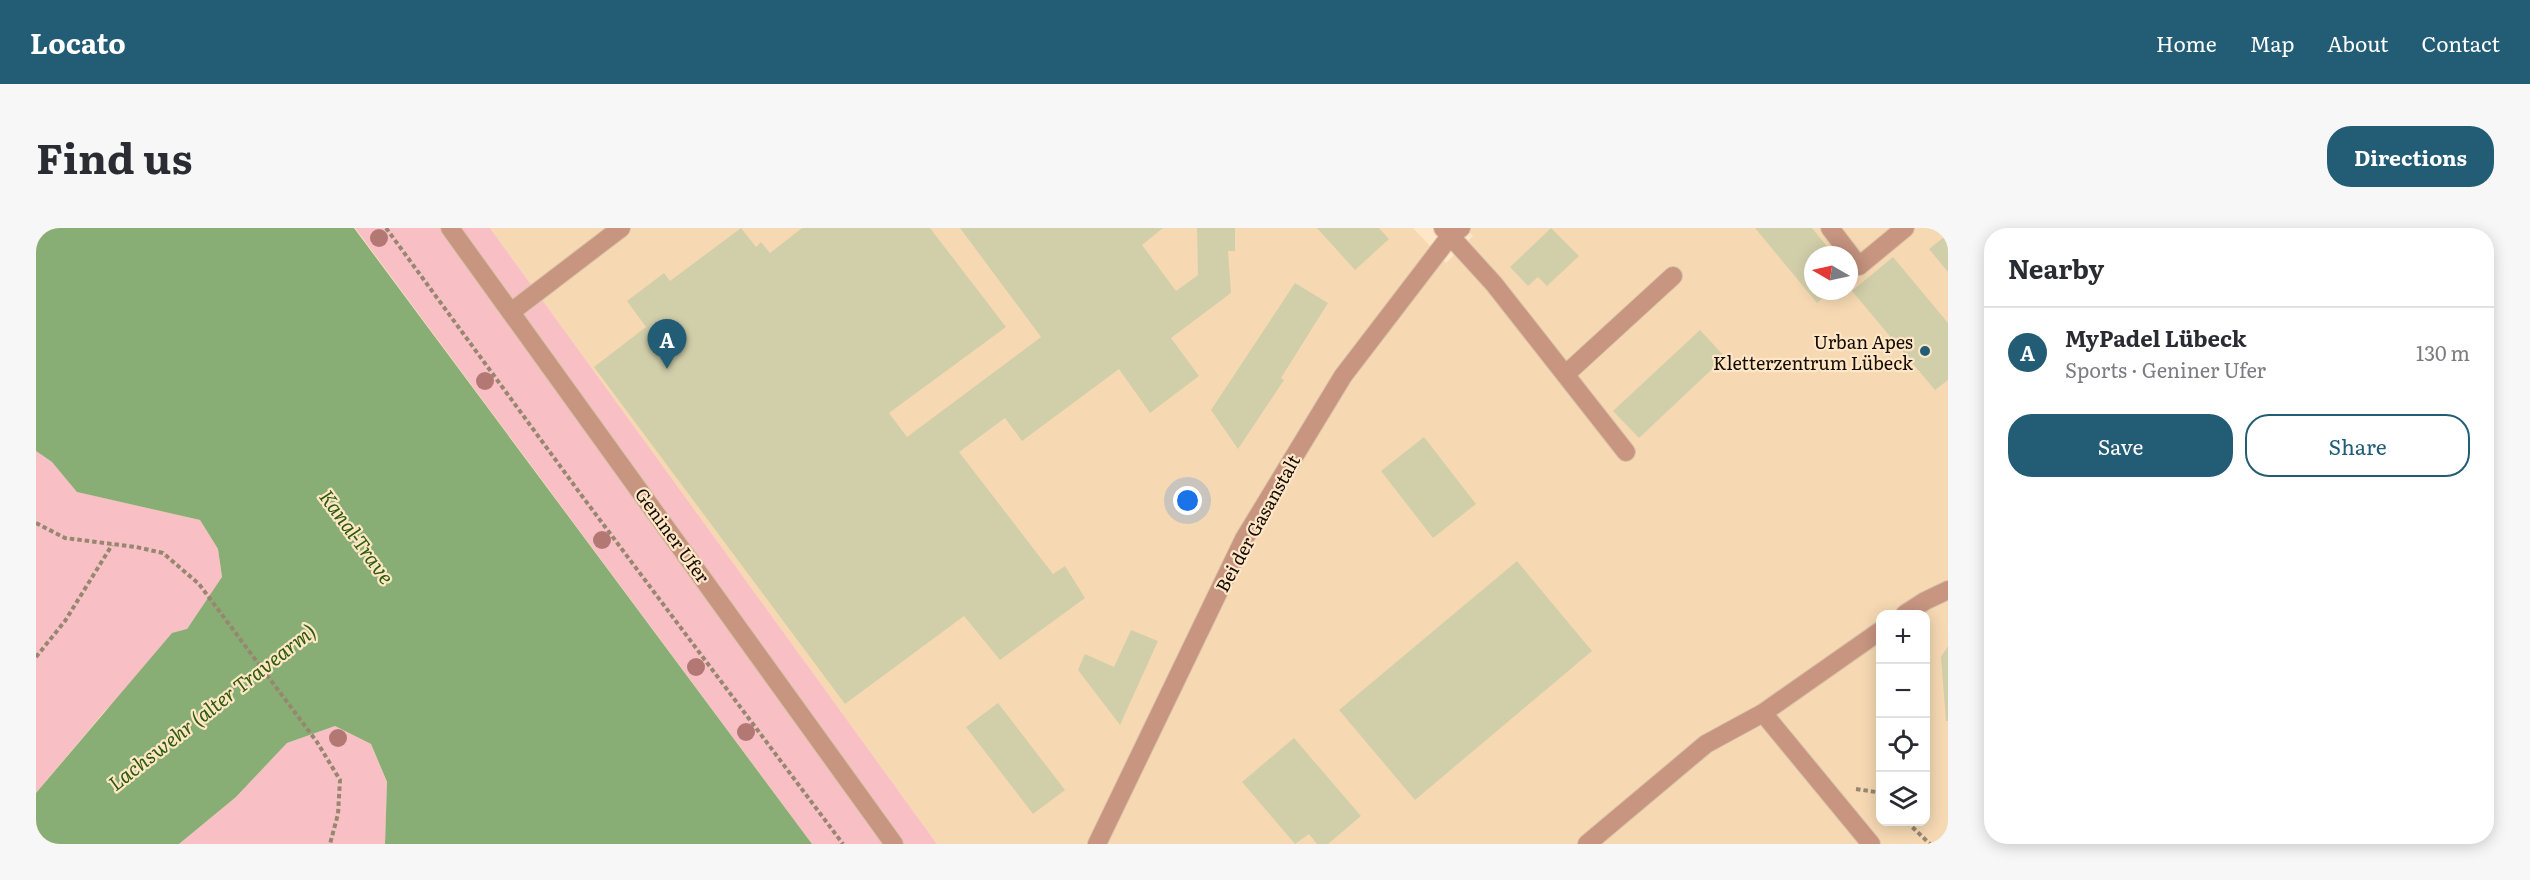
<!DOCTYPE html>
<meta charset="utf-8">
<style>
:root{--surface:#fff;--page:#f7f7f7;--text:#2b2b33;--muted:#7c7c81;--line:#e1e1e2;--accent:#225d75}
body{margin:0;font-family:Literata,serif;background:var(--page);color:var(--text)}
.controls{position:absolute;right:18px;bottom:18px;display:grid;overflow:hidden;border-radius:12px;box-shadow:0 3px 15px #0003}
.controls button{width:54px;height:54px;display:grid;place-items:center;padding:0;border:0;border-bottom:2px solid var(--line);background:var(--surface);color:var(--text);font:30px sans-serif}
.compass{position:absolute;left:1768px;top:18px;width:54px;height:54px;border-radius:50%;background:var(--surface);box-shadow:0 3px 15px #0003;rotate:279deg}
.you{position:absolute;left:1152px;top:273px;width:21px;height:21px;margin:-15px;border:4px solid #fff;border-radius:50%;background:#1a73e8;box-shadow:0 0 0 9px #1a73e833}
.badge{display:grid;place-items:center;width:39px;height:39px;border-radius:50%;background:var(--accent);color:#fff;font-size:20px;font-weight:700}
.pin{position:absolute;translate:-50% -50px;filter:drop-shadow(0 2px 3px #0008)}
.pin::after{content:'';position:absolute;top:32px;width:21px;height:18px;background:inherit;clip-path:polygon(0 0,100% 0,50% 100%)}
.list{margin:0;padding:0;list-style:none}
h2{display:flex;justify-content:space-between;align-items:center;height:78px;margin:0;padding:0 24px;font-size:26px}
h2 small{font-size:20px;font-weight:400;color:var(--muted)}
.list li{display:grid;grid-template-columns:39px 1fr auto;gap:18px;align-items:center;box-sizing:border-box;height:90px;padding:0 24px;border-top:2px solid var(--line)}
.list b{display:block;font-size:22px;white-space:nowrap}
.list p{margin:0;font-size:20px;white-space:nowrap;color:var(--muted)}
.list em{font-size:20px;font-style:normal;color:var(--muted)}
.actions{display:flex;gap:12px;padding:18px 24px}
.actions a{flex:1;padding:14px 0;border:2px solid var(--accent);border-radius:24px;text-align:center;font-size:21px;color:var(--accent)}
.actions .main{background:var(--accent);color:#fff}
.icon{flex:none;width:33px;height:33px;fill:none;stroke:currentColor;stroke-width:2;stroke-linecap:round;stroke-linejoin:round}
.map{position:relative;flex:none;width:1912px;height:616px;overflow:hidden;border-radius:24px}
header{display:flex;align-items:center;gap:36px;box-sizing:border-box;height:84px;padding:0 30px;background:var(--accent);color:#fff}
header strong{font-size:28px}
nav{display:flex;gap:33px;margin-inline-start:auto;font-size:21px}
.intro{display:flex;align-items:center;justify-content:space-between;box-sizing:border-box;height:144px;padding:0 36px}
h1{margin:0;font-size:42px}
.button{padding:15px 27px;border-radius:24px;background:var(--accent);color:#fff;font-size:21px;font-weight:700}
main{display:flex;gap:36px;padding:0 36px}
aside{flex:1;background:var(--surface);border-radius:24px;box-shadow:0 3px 15px #0003}
.map>svg:first-child{display:block}
.built{fill:#f6d9b3;fill-rule:evenodd}
.green{fill:#f8c0c5}
.water{fill:#88ae75}
.building{fill:#d1cfaa}
.lines{fill:none;stroke-linecap:round;stroke-linejoin:round}
.minor-casing{stroke:#d9c3a8;stroke-width:20}
.path{stroke:#978670;stroke-width:4;stroke-dasharray:4.5 3;stroke-linecap:butt}
.minor{stroke:#c79580;stroke-width:18}
.tree{fill:#b37874}
.poi-dot{fill:#225d75;stroke:#fee6c7;stroke-width:2}
.labels{text-anchor:middle;dominant-baseline:central;stroke-width:4.5;stroke-linejoin:round;paint-order:stroke}
.poi-label{font-size:18px;fill:#150d03;stroke:#fee6c7;text-anchor:end}
.street-label{font-size:18px;fill:#150d03;stroke:#fee6c7}
.water-label{font-size:20px;font-style:italic;fill:#2d5c08;stroke:#fee6c7}
</style>
<header>
<strong>Locato</strong>
<nav><a>Home</a><a>Map</a><a>About</a><a>Contact</a></nav>
</header>
<div class="intro"><h1>Find us</h1><a class="button">Directions</a></div>
<main>
<div class="map">
<svg width="1912" height="616" viewBox="0 0 1912 616">
<rect width="100%" height="100%" fill="#fee6c7"/>
<path class="built" d="M454 0H1377L1410 35 1437 8 1430 0H1912V616H901ZM1777 27H1813V63H1777ZM1844 386H1890V594H1844Z"/>
<g class="green">
<path d="M319 0H454L901 616H776Z"/>
<path d="M0 223 16 234 42 264 164 292 182 321 186 350 151 401 68 484 0 565Z"/>
<path d="M299 498 335 516 351 555 349 616H143L200 569 251 515Z"/>
</g>
<path class="water" d="M0 0H318L776 616H349L351 554 335 516 299 498 251 515 200 569 143 616H0V565L136 405 151 401 186 349 182 321 164 292 41 264 16 234 0 223Z"/>
<g class="building">
<path d="M705 0 720 19 725 14 734 25 766 0H894L970 99 853 185 871 209 1005 109 924 0H1127L1106 17 1140 63 1162 47 1161 0H1199V23H1192L1195 65 1135 110 1163 148 1114 185 1083 141 986 213 969 190 923 224 1017 346 1029 338 1049 370 964 432 928 388 809 476 558 139 610 99 591 73 628 45 634 53Z"/>
<path d="M1281 0H1343L1353 11 1319 42Z"/>
<path d="M1515 0 1543 28 1511 58 1502 49 1492 58 1474 39Z"/>
<path d="M1719 0H1776L1798 27H1777V63H1796L1781 75Z"/>
<path d="M1907 0H1912V44L1893 21 1912 6Z"/>
<path d="M1857 29 1912 95V152L1899 162 1816 63Z"/>
<path d="M1259 55 1292 75 1245 150 1248 152 1202 221 1175 182Z"/>
<path d="M1664 102 1689 129 1603 210 1577 183Z"/>
<path d="M1388 209 1440 276 1397 310 1345 243Z"/>
<path d="M1481 333 1556 423 1379 572 1303 482Z"/>
<path d="M1095 402 1122 413 1084 497 1042 442 1049 426 1078 439Z"/>
<path d="M1912 418V493H1910L1905 429Z"/>
<path d="M962 475 1029 562 997 586 930 499Z"/>
<path d="M1258 510 1325 588 1292 616H1281L1273 606 1259 616 1206 554Z"/>
</g>
<g class="lines">
<g class="minor-casing">
<g id="minor">
<path d="M414 0 858 616"/>
<path d="M1407 0 1458 56 1590 224"/>
<path d="M1794 0 1823 38 1869 0"/>
<path d="M475 84 585 0"/>
<path d="M1530 146 1637 48"/>
<path d="M1869 386 1889 373 1912 362"/>
<path d="M1727 485 1835 616"/>
<path d="M1061 616 1208 311 1307 148 1415 7 1425 0"/>
<path d="M1551 616 1670 516 1727 485 1844 403"/>
</g>
</g>
<g class="path">
<path d="M350 0 546 268 807 616"/>
<path d="M0 295 29 310 100 319 127 325 163 356 281 514 304 552 302 586 294 616"/>
<path d="M0 429 29 393 76 317"/>
<path d="M1820 561 1840 564 1844 568"/>
<path d="M1871 594 1894 616"/>
</g>
<use href="#minor" class="minor"/>
</g>
<g class="tree">
<circle cx="343" cy="10" r="9"/>
<circle cx="449" cy="153" r="9"/>
<circle cx="566" cy="312" r="9"/>
<circle cx="660" cy="439" r="9"/>
<circle cx="710" cy="504" r="9"/>
<circle cx="302" cy="510" r="9"/>
</g>
<circle class="poi-dot" cx="1889" cy="123" r="6"/>
<g class="labels">
<g class="poi-label">
<text x="1877" y="113">Urban Apes<tspan x="1877" dy="21">Kletterzentrum Lübeck</tspan></text>
</g>
<g class="street-label">
<text transform="translate(1221 295) rotate(-61)">Bei der Gasanstalt</text>
<text transform="translate(637 307) rotate(54)">Geniner Ufer</text>
</g>
<g class="water-label">
<text transform="translate(322 308) rotate(54)">Kanal-Trave</text>
<text transform="translate(175 478) rotate(-38)">Lachswehr (alter Travearm)</text>
</g>
</g>
</svg>
<div class="controls">
<button>+</button>
<button>−</button>
<button><svg class="icon" aria-label="locate" viewBox="0 0 24 24"><circle cx="12" cy="12" r="6"/><path d="M12 2v4M12 18v4M2 12h4M18 12h4"/></svg></button>
<button><svg class="icon" aria-label="layers" viewBox="0 0 24 24"><path d="M12 4l9 5-9 5-9-5zM3 14l9 5 9-5"/></svg></button>
</div>
<svg class="compass" viewBox="-18 -18 36 36"><path d="M0-13l5 13h-10z" fill="#e53935"/><path d="M0 13l5-13h-10z" fill="#7c7c81"/></svg>
<div class="you"></div>
<div class="pin badge" style="left:631px;top:141px">A</div>
</div>
<aside>
<h2>Nearby<small></small></h2>
<ul class="list">
<li><span class="badge">A</span><div><b>MyPadel Lübeck</b><p>Sports · Geniner Ufer</p></div><em>130 m</em></li>
</ul>
<div class="actions"><a class="main">Save</a><a>Share</a></div>
</aside>
</main>
